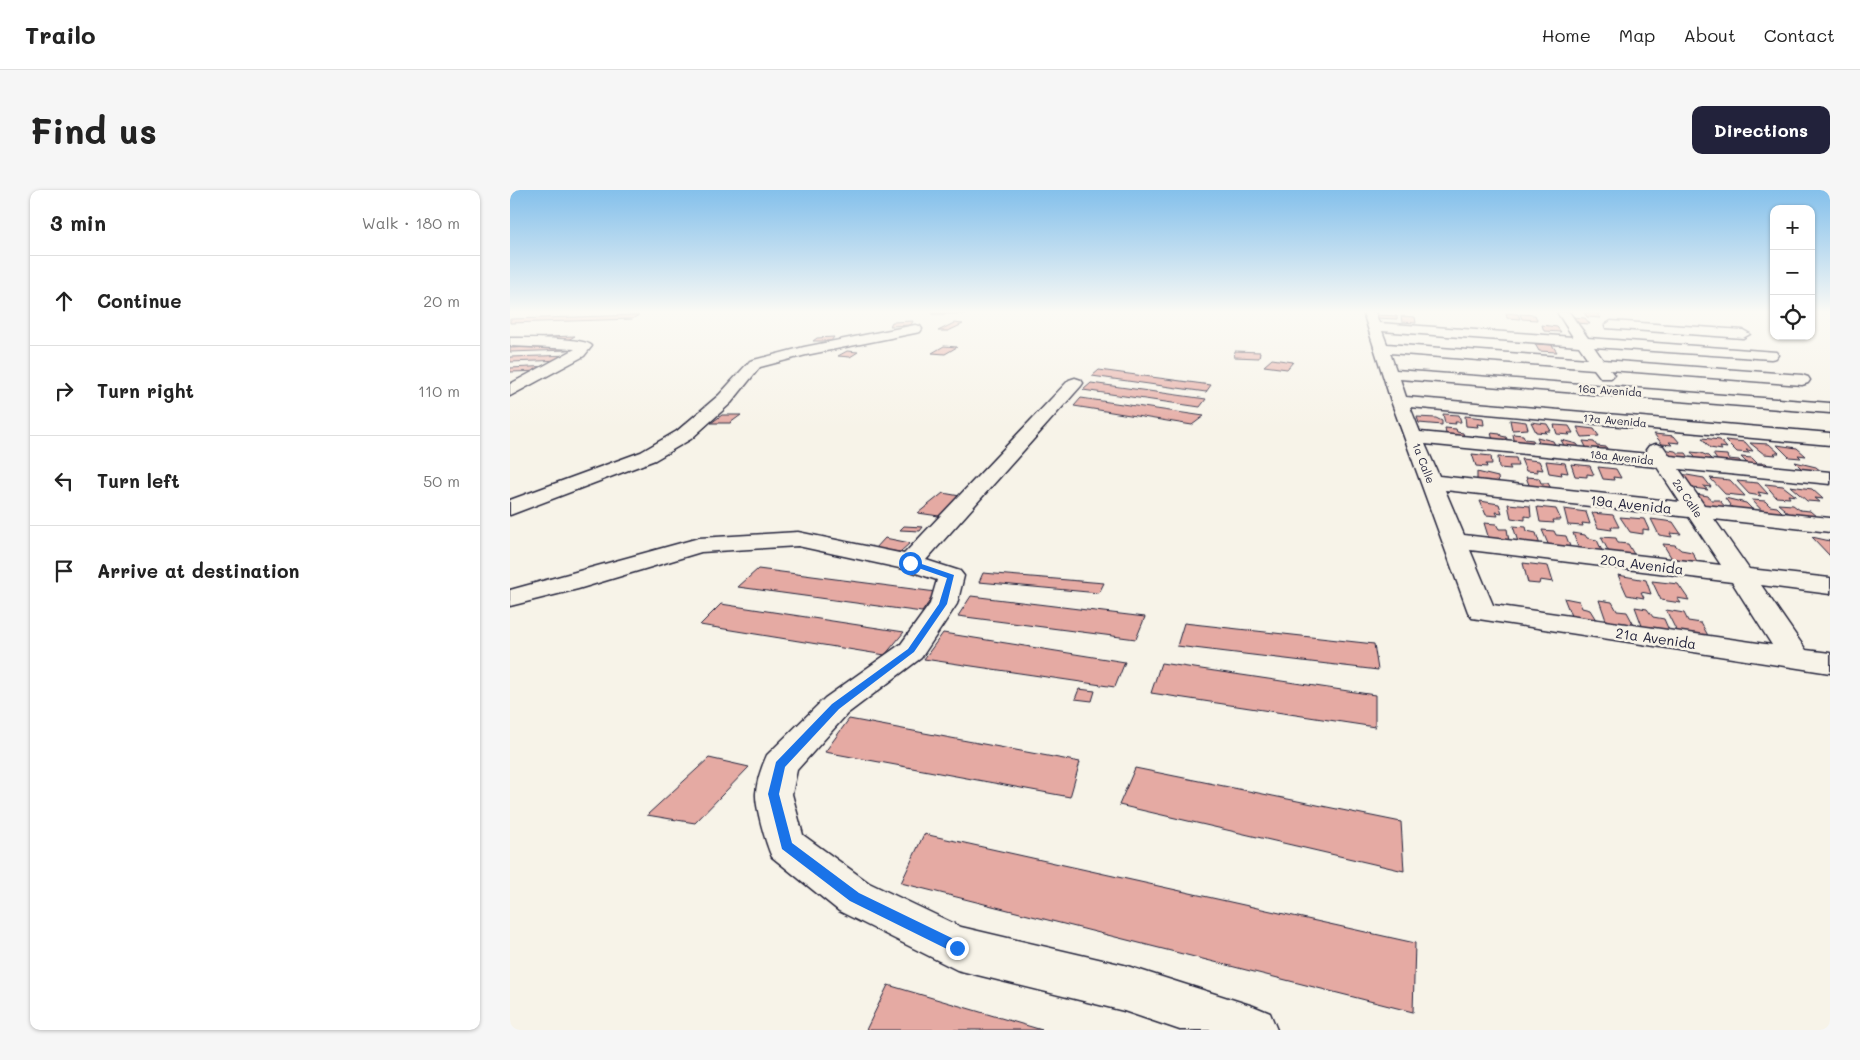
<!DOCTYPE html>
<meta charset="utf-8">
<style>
:root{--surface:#fff;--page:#f6f6f6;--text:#222;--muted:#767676;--line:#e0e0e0;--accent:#22223b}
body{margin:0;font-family:Mali,sans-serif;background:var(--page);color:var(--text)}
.controls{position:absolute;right:15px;top:15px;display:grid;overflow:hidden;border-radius:10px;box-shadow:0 1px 4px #0004}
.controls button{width:45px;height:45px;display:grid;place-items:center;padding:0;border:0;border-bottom:1px solid var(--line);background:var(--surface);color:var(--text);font:25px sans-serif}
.stop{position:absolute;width:15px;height:15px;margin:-11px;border:4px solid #1a73e8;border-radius:50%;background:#fff}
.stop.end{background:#1a73e8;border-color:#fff;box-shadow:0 1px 5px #0008}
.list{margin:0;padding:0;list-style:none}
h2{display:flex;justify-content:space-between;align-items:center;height:65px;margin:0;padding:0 20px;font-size:21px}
h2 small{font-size:16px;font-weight:400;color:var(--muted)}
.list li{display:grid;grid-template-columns:32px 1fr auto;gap:15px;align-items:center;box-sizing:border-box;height:90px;padding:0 20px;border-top:1px solid var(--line)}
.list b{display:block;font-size:19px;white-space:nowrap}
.list em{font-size:16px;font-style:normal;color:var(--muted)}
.icon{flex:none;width:28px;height:28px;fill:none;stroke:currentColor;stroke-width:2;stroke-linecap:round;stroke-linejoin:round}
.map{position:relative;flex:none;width:1320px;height:840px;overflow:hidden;border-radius:10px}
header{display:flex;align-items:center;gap:30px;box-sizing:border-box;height:70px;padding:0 25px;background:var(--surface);border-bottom:1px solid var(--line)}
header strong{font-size:24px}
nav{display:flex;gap:28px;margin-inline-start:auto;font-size:18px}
.intro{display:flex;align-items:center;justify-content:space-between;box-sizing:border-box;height:120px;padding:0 30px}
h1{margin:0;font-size:35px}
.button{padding:12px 22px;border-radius:10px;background:var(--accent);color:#fff;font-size:18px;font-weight:700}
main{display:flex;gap:30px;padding:0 30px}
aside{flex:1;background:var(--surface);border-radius:10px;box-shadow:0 1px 4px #0004}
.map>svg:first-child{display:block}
.building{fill:#e5aaa3;stroke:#22223b}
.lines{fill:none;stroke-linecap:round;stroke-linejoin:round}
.minor-casing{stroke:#22223b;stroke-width:3}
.minor{fill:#f7f3e8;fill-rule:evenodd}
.route{fill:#1a73e8}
.labels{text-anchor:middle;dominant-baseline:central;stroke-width:5;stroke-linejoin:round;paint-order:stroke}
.far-street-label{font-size:11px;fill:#22223b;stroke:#f7f3e8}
.street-label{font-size:14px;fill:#22223b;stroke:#f7f3e8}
</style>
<header>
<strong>Trailo</strong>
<nav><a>Home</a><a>Map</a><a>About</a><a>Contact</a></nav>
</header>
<div class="intro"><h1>Find us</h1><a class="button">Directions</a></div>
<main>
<aside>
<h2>3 min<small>Walk · 180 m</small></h2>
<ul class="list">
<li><svg class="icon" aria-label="ahead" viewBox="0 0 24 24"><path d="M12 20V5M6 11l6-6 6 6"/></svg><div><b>Continue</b></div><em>20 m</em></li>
<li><svg class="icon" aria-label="right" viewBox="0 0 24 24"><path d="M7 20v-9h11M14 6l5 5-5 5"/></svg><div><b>Turn right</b></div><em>110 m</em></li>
<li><svg class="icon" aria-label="left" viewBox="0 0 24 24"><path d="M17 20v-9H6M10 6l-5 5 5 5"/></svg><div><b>Turn left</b></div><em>50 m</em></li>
<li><svg class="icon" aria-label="arrive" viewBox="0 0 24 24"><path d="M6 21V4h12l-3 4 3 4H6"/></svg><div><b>Arrive at destination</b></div></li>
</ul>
</aside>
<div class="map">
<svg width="1320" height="840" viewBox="0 0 1320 840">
<rect width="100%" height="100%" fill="#f7f3e8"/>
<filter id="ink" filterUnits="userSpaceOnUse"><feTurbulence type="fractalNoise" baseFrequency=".02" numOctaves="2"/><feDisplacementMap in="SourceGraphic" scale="10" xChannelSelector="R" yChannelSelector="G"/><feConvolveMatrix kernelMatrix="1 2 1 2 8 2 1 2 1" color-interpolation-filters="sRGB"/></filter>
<g filter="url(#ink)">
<g class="building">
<path d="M425 122H456L454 124H422Z"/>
<path d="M1074 122 1087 123 1091 128 1077 127Z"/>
<path d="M996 123 1008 124 1010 129 997 128Z"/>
<path d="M1010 124 1025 125 1027 130 1012 129Z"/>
<path d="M129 125 122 129 0 133V129Z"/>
<path d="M866 125 887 126V129L866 128Z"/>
<path d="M891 126 905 127 906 133 892 132Z"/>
<path d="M1062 127 1075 128 1080 134 1066 133Z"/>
<path d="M403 131 401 135 380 136 382 132Z"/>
<path d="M444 133 453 134 438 141H428Z"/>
<path d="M1032 135 1047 137 1051 142 1034 141Z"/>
<path d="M65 146 58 150 28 151 35 147Z"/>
<path d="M324 147 321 151H303L307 148Z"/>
<path d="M1025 154 1042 155 1047 162 1029 161Z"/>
<path d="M65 155 57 160 0 162V158Z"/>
<path d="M434 156 447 157 435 164 422 163Z"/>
<path d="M337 161 348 162 340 167 328 166Z"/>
<path d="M725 161 750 162 749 168 724 167Z"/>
<path d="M62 165 53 170 0 172V167Z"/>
<path d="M762 169 783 172 777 179 754 176Z"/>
<path d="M41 176 33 181 0 182V178Z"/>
<path d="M589 180 701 195 696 202 582 186Z"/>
<path d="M581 193 696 209 690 217 573 200Z"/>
<path d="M571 208 694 226 682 235 564 216Z"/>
<path d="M933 224 949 225 951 232H945L946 234 935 233Z"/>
<path d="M212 225H231L220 233H201Z"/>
<path d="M955 226 973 228 974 235 967 234 968 237 956 236Z"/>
<path d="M907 227 926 228 932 231V235L909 233Z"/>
<path d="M1000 230 1016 232 1018 239 1002 240Z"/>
<path d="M1021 232 1037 234 1041 241H1035L1037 243 1026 242Z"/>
<path d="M1044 235 1059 236 1063 243H1058L1060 245 1047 244Z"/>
<path d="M1067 237 1084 239 1089 246 1072 247Z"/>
<path d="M935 238 946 239 947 242 953 243 955 251 937 250Z"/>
<path d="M981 243 990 244 991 246 996 247 1000 255 984 254Z"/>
<path d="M1003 244 1013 245 1015 249 1023 250 1025 257 1005 255Z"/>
<path d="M1144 244 1164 246 1170 253 1159 252 1162 255 1152 254Z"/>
<path d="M1027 247 1043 251 1048 260 1032 258Z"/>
<path d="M1192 248 1210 250 1217 258 1210 257 1212 260 1200 258Z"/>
<path d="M1051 250 1067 254 1073 262 1057 261Z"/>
<path d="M1215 250 1235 252 1243 261 1236 260 1240 263 1227 262Z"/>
<path d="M1073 251 1084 252 1087 256 1096 257 1100 264 1079 263Z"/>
<path d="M1240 253 1259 254 1269 263H1264L1266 265 1254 264Z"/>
<path d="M1267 255 1287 258 1296 266 1288 265 1291 268 1279 267Z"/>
<path d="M1153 259 1165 261 1168 263H1176L1183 273 1161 271Z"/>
<path d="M1181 262 1191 263 1198 266 1207 275 1190 274Z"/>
<path d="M962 264 981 266 982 274H976L977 277 966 276Z"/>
<path d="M1203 264 1217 265 1218 269 1229 270 1235 278 1211 276Z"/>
<path d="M988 267 1006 268 1008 276H999L1001 279 989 278Z"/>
<path d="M1231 267 1242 268 1247 273H1256L1264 281 1243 279Z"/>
<path d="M1011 269 1029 271 1033 280 1026 279 1028 282 1016 281Z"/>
<path d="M1036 271 1055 273 1058 283 1051 282 1052 285 1039 283Z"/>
<path d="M1285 272 1306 277 1317 286 1297 284Z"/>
<path d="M1061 274 1080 276 1084 285 1077 284V287L1065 286Z"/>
<path d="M1088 277 1106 279 1111 288 1103 287 1104 290 1093 289Z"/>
<path d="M967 282 988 287 989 296 967 295Z"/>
<path d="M1171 284 1194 288 1201 297 1193 296 1198 300 1183 298Z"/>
<path d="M1016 287 1029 288 1031 293H1038L1043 302 1021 300Z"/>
<path d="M1200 288 1220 290 1235 306 1215 304Z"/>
<path d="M1227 291 1248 293 1258 304 1248 302 1251 306 1239 304Z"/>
<path d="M1255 294 1273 296 1286 306 1278 305 1280 308 1266 307Z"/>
<path d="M1280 296 1302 299 1313 309 1305 308 1310 312 1297 311Z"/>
<path d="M433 303 450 306 429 326 408 323Z"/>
<path d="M1186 304 1198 306 1201 310H1209L1220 322 1198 319Z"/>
<path d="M1215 308 1236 313 1247 324 1225 322Z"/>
<path d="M1242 310 1255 311 1260 316 1267 317 1278 328 1257 326Z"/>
<path d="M970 311 989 314 992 323 986 322 988 326 976 325Z"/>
<path d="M998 314 1020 316 1021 327 1015 326V330L1001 328Z"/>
<path d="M1268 314 1283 315 1290 320 1300 321 1313 332 1287 330Z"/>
<path d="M1027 317 1046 319 1051 330H1043L1044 333 1030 332Z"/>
<path d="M1054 319 1076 322 1080 334 1072 333 1073 336 1058 335Z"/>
<path d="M1082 323 1103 325 1109 337H1101L1102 340 1088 338Z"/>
<path d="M1110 327 1134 329 1139 340 1133 339V344L1120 342Z"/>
<path d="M1141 329 1163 332 1171 344 1160 343 1162 347 1149 345Z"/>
<path d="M974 333 986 334 989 339H997L999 351 979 349Z"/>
<path d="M394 336 413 337 410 341 390 340Z"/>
<path d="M1003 336 1016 337 1017 341 1026 343 1030 355 1008 352Z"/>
<path d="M1032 340 1044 341 1046 345 1056 346 1061 359 1039 356Z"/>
<path d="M1063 343 1075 345 1077 348 1087 350 1093 363 1069 360Z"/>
<path d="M1091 347 1106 348 1108 353 1118 354 1125 366 1100 364Z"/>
<path d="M1302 347 1320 351V366Z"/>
<path d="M375 348 400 353 390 362 365 359Z"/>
<path d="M1153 354 1165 355 1171 360 1182 362 1189 375 1164 372Z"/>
<path d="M1013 373 1038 376 1043 392 1030 390 1029 394 1018 393Z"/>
<path d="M248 379 426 402 412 422 228 397Z"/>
<path d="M473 383 594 393 589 403 469 392Z"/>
<path d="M1108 385 1136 390 1141 404 1131 402 1134 408 1117 405Z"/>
<path d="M1142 391 1168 394 1179 410 1167 408 1171 413 1151 410Z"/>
<path d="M461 406 635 427 626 449 448 426Z"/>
<path d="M1054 408 1069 411 1072 418 1080 420 1088 433 1063 431Z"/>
<path d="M1089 410 1102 412 1107 421 1117 422 1126 439 1098 436Z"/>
<path d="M211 414 394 442 375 465 190 435Z"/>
<path d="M1125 417 1137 419 1143 427 1154 429 1161 445 1134 441Z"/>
<path d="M1156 420 1174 423 1178 431 1191 433 1200 449 1168 444Z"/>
<path d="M674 433 864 454 868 480 667 456Z"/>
<path d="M433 443 615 472 605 497 414 469Z"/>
<path d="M651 473 865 505V537L641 503Z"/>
<path d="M569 499 585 501 582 511 565 509Z"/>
<path d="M339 529 570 572 560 607 315 562Z"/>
<path d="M199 568 239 577 185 633 137 625Z"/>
<path d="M625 578 891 632 894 681 609 615Z"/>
<path d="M414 644 905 753 903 822 391 693Z"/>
<path d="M378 795 532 840H356Z"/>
</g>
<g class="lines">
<g class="minor-casing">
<g id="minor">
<path d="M853 122H865L869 133 1063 147 1047 122H1059L1078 148 1266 162 1268 165 1266 168 1261 169 1084 157 1093 170 1292 185 1298 187 1300 190 1298 193 1292 195 1100 180 1104 185 1101 188H1091L1084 179 880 163 886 180 1320 213V223L890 189 896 207 1320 243V255L900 217 910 242 1139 264 1136 260 1139 256 1146 254 1153 256 1160 266 1320 282V294L1169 279 1194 315 1320 328V342L1204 329 1239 379 1320 388V404L1251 395 1296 460 1320 463V483L962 428 958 422 881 211ZM872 141 1069 156 1078 169 877 154ZM915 254 1147 277 1170 312 929 286ZM935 300 1179 327 1211 375 954 345ZM960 360 1222 392 1262 455 983 415Z"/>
<path d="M1101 131 1233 140 1240 144 1233 148 1096 138 1095 135Z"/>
<path d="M405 135 410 136 412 139 410 142 296 165 250 177 221 213 181 249 145 270 0 325V310L131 262 167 241 209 205 240 171 294 157Z"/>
<path d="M0 148C14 148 75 147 82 156L74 166 0 206V194L65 159 0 156Z"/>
<path d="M565 188 571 190 573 193 571 196 416 370 450 381 454 386 447 414 411 468 337 524 287 580 282 604 293 645 359 693 451 737 614 775 743 816 760 823 767 840H670L614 821 447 780 329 721 262 667C256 654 245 616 246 603 247 590 252 576 257 565L315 508 391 454 420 414 427 390 394 379 288 356 191 362 68 399 0 416V400L189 348 288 342 394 364 559 190Z"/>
</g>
</g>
<use href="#minor" class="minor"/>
</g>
</g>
<linearGradient id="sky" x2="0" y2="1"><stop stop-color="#84c0eb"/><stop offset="0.51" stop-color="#fbfaf5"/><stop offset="1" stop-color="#fbfaf5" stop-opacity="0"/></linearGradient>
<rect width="1320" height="239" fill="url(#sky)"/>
<path class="route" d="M400 370 444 385 437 414 404 462 329 519 275 577 269 604 282 653 349 703 452 753 453 758 452 763 447 764 340 711 272 659 258 604 266 572 322 514 398 459 429 414 437 388 397 374 396 373Z"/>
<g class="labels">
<g class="far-street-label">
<text transform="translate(1100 200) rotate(4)">16a Avenida</text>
<text transform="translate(1105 230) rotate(5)">17a Avenida</text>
<text transform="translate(1112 267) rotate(6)">18a Avenida</text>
<text transform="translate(914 273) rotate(69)">1a Calle</text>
<text transform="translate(1178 308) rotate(56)">2a Calle</text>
</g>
<g class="street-label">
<text transform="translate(1121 314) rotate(6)">19a Avenida</text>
<text transform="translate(1132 374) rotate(7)">20a Avenida</text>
<text transform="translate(1146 448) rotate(8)">21a Avenida</text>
</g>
</g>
</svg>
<div class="controls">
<button>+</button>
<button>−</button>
<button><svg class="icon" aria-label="locate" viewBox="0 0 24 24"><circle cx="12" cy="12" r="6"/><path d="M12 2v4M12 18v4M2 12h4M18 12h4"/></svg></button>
</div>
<div class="stop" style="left:400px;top:373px"></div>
<div class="stop end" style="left:447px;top:758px"></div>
</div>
</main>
